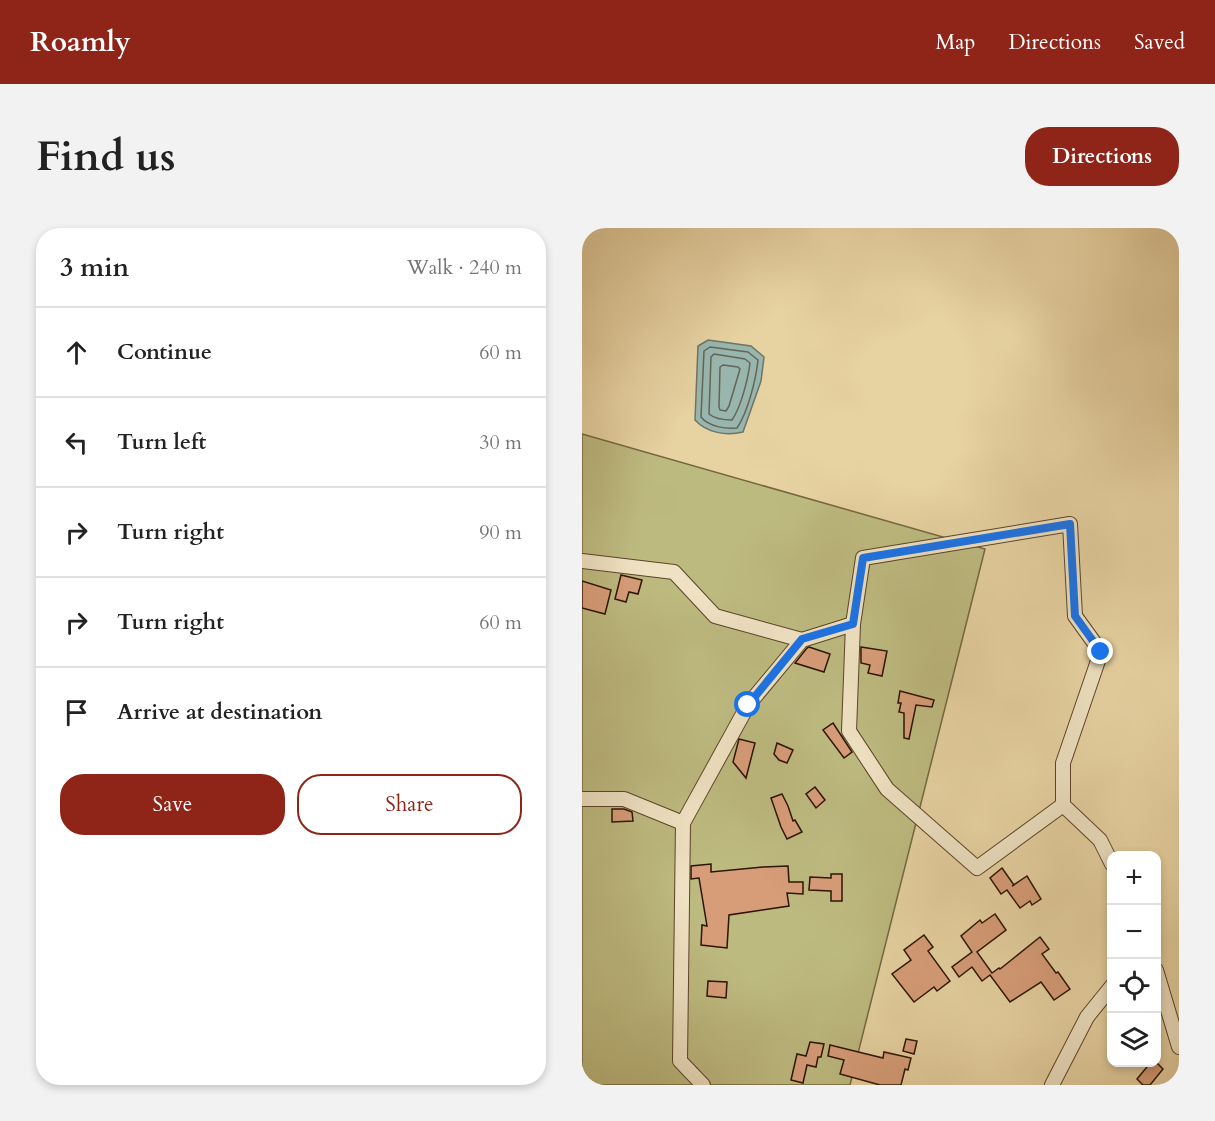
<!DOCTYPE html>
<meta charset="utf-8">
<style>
:root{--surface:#fff;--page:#f2f2f2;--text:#222;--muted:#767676;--line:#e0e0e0;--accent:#8f2418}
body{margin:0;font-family:Cardo,serif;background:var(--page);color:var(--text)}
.controls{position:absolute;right:18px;bottom:18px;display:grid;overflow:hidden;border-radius:12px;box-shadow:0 3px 9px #0003}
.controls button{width:54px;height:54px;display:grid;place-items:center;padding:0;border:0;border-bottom:2px solid var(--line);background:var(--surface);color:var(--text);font:30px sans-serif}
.stop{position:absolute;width:18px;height:18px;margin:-14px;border:4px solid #1a73e8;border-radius:50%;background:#fff}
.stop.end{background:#1a73e8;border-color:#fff;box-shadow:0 2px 6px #0008}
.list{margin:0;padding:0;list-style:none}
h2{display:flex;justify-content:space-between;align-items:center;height:78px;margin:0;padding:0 24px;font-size:26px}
h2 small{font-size:20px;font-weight:400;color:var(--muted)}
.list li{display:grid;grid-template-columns:39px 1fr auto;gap:18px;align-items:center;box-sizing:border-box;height:90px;padding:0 24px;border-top:2px solid var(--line)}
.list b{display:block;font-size:22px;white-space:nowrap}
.list em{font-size:20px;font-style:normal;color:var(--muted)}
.actions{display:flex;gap:12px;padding:18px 24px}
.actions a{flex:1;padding:14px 0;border:2px solid var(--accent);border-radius:24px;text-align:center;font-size:21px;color:var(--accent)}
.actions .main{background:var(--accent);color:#fff}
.icon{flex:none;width:33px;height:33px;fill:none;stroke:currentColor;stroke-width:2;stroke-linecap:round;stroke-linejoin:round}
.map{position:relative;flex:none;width:597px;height:857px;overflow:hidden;border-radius:24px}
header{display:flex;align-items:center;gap:36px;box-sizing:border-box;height:84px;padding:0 30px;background:var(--accent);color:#fff}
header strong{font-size:28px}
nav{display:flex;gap:33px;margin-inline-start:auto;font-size:21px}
.intro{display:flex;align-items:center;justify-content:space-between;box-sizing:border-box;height:144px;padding:0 36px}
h1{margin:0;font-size:42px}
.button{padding:15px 27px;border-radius:24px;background:var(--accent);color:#fff;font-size:21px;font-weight:700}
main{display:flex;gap:36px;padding:0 36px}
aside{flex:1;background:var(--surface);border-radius:24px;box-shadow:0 3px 9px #0003}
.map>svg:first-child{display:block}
.green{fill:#bdba80;stroke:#746740;stroke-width:1.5}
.water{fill:#99b6ae;stroke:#6d7568;stroke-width:1.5}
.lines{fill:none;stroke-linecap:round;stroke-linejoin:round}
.shore{stroke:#626557;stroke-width:1.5}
.building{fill:#d79d79;stroke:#2c1400;stroke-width:1.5}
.minor-casing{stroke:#5b4428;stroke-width:16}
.minor{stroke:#efe2c3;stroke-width:14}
.route{stroke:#1a73e8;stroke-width:8}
</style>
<header>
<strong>Roamly</strong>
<nav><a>Map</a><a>Directions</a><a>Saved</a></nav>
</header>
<div class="intro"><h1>Find us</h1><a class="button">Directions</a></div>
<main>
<aside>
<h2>3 min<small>Walk · 240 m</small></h2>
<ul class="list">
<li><svg class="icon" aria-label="ahead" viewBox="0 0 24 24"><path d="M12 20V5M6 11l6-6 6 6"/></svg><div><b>Continue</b></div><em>60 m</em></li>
<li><svg class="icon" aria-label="left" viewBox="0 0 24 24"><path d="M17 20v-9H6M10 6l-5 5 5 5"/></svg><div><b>Turn left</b></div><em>30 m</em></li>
<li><svg class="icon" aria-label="right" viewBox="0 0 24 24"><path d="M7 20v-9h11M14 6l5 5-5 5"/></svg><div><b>Turn right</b></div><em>90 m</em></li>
<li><svg class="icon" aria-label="right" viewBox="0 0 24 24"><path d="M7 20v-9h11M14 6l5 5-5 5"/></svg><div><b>Turn right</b></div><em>60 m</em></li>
<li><svg class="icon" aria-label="arrive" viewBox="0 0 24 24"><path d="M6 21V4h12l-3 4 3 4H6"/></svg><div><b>Arrive at destination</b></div></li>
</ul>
<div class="actions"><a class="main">Save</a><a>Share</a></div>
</aside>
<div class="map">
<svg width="597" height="857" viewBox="0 0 597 857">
<rect width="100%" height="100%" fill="#e7d2a2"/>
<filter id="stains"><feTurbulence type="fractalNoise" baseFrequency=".00333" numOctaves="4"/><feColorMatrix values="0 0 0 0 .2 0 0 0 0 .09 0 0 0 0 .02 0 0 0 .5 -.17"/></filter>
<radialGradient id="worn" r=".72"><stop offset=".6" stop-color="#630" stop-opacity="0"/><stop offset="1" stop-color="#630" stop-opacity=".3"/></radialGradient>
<path class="green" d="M0 206 403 321 268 857H0Z"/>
<path class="water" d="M126 112 169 118 182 129 179 153 161 204C144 208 125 205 113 192L116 118Z"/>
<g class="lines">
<g class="shore">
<path d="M128 119 166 124 176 132C174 151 166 184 155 200 144 201 127 199 119 189L122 123Z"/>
<path d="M132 126 163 131 168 135C166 151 159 179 150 192 142 192 133 191 127 186L129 129Z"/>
<path d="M141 137 156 139 158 141 147 178 144 183 138 182 137 179 138 139Z"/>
</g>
</g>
<g class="building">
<path d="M39 347 60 352 56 366 47 364 44 374 33 371Z"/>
<path d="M0 353 29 362 23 386 0 380Z"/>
<path d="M227 419 248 426 242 444 213 435 225 420Z"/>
<path d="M279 419 305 423 300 448 286 445 288 437 279 435Z"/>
<path d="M318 463 352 472 350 479 334 477 327 511 322 510V485L317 484 319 475H316Z"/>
<path d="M251 495 270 524 262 530 241 502Z"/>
<path d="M157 511 173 515 164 550 151 534Z"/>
<path d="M195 515 211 522 205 535 197 532 192 526Z"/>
<path d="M233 559 243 572 234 580 224 566Z"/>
<path d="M200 566 206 578 211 593 213 592 220 604 205 611 199 599 189 570Z"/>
<path d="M30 581H42L50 584 51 593 30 594Z"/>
<path d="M129 636V644L181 639 206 638 207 654H221V666L205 665 207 678 147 687 145 720 119 717 120 697 125 698 117 650 109 651V638Z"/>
<path d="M420 640 432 657 430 658 445 648 459 671 450 677 448 673 438 680 425 662 419 666 408 650Z"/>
<path d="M249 646H260V673H249V663L227 662 228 649 249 650Z"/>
<path d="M413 686 424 702 395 724 410 745 417 740 418 741 458 709 467 721 460 726 474 745 476 744 488 761 472 772 459 754 428 774 408 747 400 753 390 739 377 749 370 739 390 724 379 708 398 692 400 695Z"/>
<path d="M342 707 351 719 346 723 368 753 355 763 352 759 332 774 310 746 329 732 322 722Z"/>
<path d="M126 753 145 754 144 770 125 768Z"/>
<path d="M324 811 335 813 332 826 321 823Z"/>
<path d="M228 814 242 816 239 829H236L234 839 225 837 221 855 209 852 215 826 224 828Z"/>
<path d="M248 817 301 830 302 824 329 830 326 842 323 841 319 857H298L258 846 262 832 246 828Z"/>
<path d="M569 834H574L581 841 568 857H561L555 851Z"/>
</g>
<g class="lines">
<g class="minor-casing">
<g id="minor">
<path d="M0 333 92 344 133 388 220 412"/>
<path d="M0 571H42L101 595"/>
<path d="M481 577 395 640 305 561 267 503 271 396 281 330 488 296 493 388 519 424 481 535V577L518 612 530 636"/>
<path d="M574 742 597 819"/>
<path d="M121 857 98 833 101 595 166 477 220 412 271 396"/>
<path d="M470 857 505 789 530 758"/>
</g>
</g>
<use href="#minor" class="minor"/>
</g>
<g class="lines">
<path class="route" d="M166 477 220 411 271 396 281 330 488 296 493 388 519 424"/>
</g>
<rect width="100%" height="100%" filter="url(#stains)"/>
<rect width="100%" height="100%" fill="url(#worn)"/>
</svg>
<div class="controls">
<button>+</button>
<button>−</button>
<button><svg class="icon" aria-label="locate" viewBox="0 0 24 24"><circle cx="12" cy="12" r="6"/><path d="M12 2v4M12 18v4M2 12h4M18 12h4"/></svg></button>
<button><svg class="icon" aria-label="layers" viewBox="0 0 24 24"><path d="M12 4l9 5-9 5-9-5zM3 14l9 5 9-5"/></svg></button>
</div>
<div class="stop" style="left:166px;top:477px"></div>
<div class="stop end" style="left:519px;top:424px"></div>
</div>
</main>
